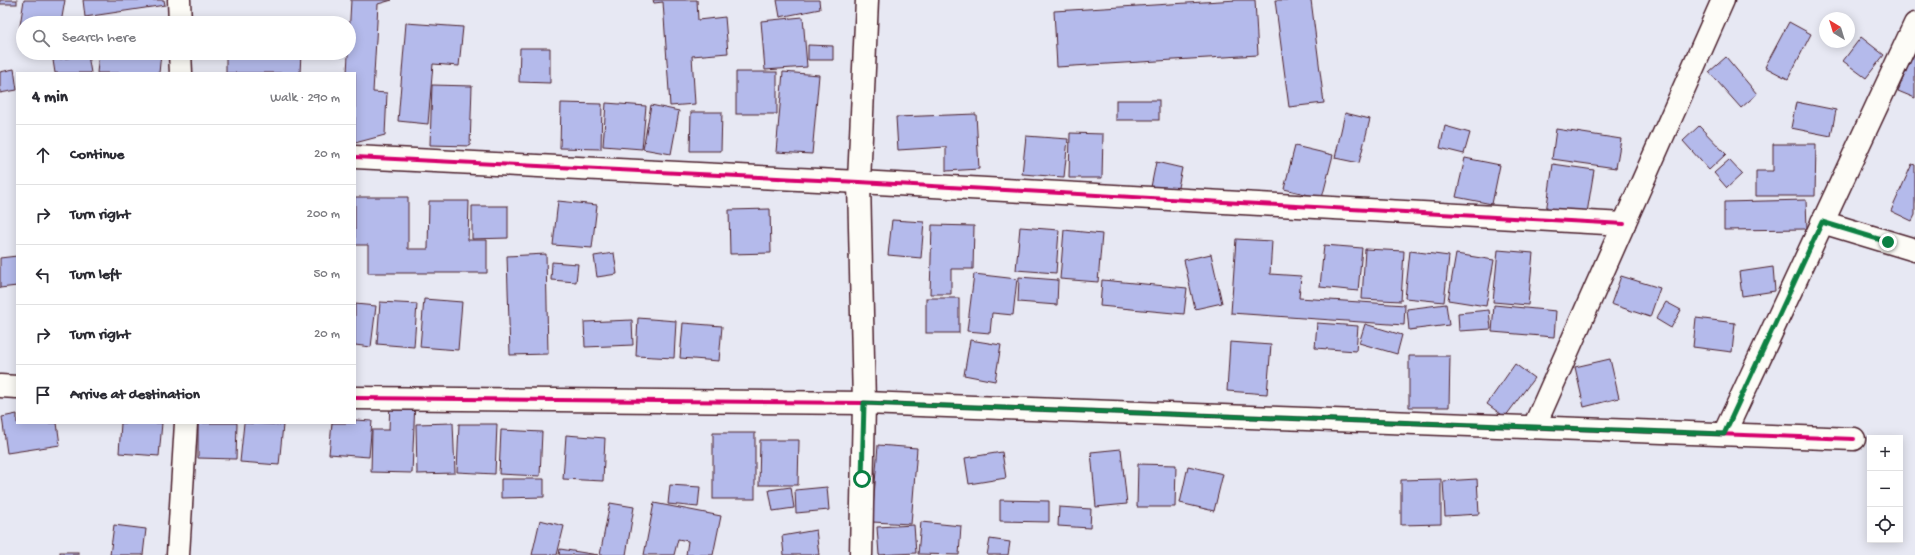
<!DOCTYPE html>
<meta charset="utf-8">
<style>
:root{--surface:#fff;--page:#f2f2f3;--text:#2b2b33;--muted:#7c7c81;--line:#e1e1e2}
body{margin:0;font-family:"Gochi Hand",sans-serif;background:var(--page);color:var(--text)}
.controls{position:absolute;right:12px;bottom:12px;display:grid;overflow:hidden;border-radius:0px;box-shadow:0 2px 10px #0003}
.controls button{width:36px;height:36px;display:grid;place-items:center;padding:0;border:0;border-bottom:1px solid var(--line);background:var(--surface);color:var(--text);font:20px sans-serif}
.compass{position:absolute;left:1819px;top:12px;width:36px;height:36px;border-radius:50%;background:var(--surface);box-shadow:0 2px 10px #0003;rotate:322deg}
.stop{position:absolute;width:12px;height:12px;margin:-9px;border:3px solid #0b8043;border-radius:50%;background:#fff}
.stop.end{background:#0b8043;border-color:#fff;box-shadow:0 1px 4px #0008}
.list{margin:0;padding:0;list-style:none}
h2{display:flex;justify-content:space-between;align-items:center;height:52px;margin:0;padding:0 16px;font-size:17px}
h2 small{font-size:13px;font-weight:400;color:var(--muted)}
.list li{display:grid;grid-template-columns:26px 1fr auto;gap:12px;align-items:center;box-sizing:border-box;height:60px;padding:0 16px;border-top:1px solid var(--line)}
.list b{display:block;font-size:15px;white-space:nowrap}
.list em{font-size:13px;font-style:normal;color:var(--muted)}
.icon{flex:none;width:22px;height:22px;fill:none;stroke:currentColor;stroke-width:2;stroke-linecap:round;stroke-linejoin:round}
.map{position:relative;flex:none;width:1915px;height:555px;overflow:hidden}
.search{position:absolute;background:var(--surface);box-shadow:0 2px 10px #0003;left:16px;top:16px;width:340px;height:44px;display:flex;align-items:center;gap:10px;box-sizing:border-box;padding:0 14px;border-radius:22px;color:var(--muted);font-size:15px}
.panel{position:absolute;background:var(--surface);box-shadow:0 2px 10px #0003;left:16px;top:72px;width:340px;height:352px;border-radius:0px}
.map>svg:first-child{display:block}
.building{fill:#b4baeb;stroke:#4a1f2b}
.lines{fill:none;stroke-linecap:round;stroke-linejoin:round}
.minor-casing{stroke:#4a1f2b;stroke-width:25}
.minor{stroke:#fdfcf7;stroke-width:22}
.cycleway-casing{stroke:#fdfcf7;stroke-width:6}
.cycleway{stroke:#d6006c;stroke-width:4}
.route{stroke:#0b8043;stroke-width:5}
</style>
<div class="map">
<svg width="1915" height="555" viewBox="0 0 1915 555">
<rect width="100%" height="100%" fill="#e7e8f3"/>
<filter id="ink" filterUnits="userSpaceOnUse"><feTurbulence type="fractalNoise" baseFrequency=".025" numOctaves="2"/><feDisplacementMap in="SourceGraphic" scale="8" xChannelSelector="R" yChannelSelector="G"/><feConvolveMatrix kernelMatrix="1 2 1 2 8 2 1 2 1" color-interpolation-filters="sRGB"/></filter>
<g filter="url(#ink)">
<g class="building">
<rect x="0" y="0" width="17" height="4"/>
<path d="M24 0H65L61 23H23V32H19Z"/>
<path d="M83 0H164L165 5 85 17Z"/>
<path d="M351 0H392L378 4 373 92 387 93 385 135 355 143V73H347Z"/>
<path d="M653 0H697L698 20 725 17 728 53 692 56 695 104 670 106 663 2 654 3Z"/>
<path d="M777 0H819L820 9 780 17Z"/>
<path d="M1237 0H1255L1258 55 1057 67 1054 11Z"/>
<path d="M1275 0H1311L1324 103 1289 107Z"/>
<path d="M803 17 807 67 765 70 761 21Z"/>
<path d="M1789 22 1811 34 1788 79 1765 67Z"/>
<path d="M406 23 463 27 459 66 433 64 428 124 398 121Z"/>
<path d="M1861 37 1884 55 1866 78 1843 61Z"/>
<path d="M808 45 833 46V60H808Z"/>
<path d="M520 48H550V83L519 82Z"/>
<path d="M1915 48V98L1898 91Z"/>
<path d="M99 53H161L159 73H97Z"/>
<path d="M226 53H301L300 73H226Z"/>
<path d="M88 55 91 73H55L53 60Z"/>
<path d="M1726 57 1757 94 1741 108 1709 72Z"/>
<path d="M14 69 17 90 0 93V72Z"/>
<rect x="736" y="72" width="41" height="42"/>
<path d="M783 72 819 75 812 154 776 152Z"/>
<path d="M432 85 472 86 470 146 430 145Z"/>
<rect x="1116" y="100" width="43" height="20"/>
<path d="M1796 102 1836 110 1831 136 1791 128Z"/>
<path d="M561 103 602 104 601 149 560 148Z"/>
<path d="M606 103 646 106 642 149 603 146Z"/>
<path d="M651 105 679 111 671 154 643 149Z"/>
<path d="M691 112H722L721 151H690Z"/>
<path d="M1345 113 1370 119 1359 163 1335 158Z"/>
<path d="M976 114 979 169 946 171V147L898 150 896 117Z"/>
<path d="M1445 126 1470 133 1464 154 1440 148Z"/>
<path d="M1699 126 1726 154 1709 170 1683 141Z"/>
<path d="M1556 129 1621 139 1616 168 1552 159Z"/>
<path d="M1070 133 1103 134 1102 178H1069Z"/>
<path d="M1026 136 1068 139 1064 177 1022 174Z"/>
<path d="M1773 144H1816L1815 196H1756V171H1773Z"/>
<path d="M1295 146 1333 155 1322 198 1284 189Z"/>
<path d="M1465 158 1500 165 1492 204 1456 197Z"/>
<path d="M1729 160 1742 174 1727 188 1714 173Z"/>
<path d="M1156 162 1182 168 1177 192 1151 187Z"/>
<path d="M1553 164 1594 170 1586 219 1546 212Z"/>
<path d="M1912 164 1915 165V215L1912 221 1891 211Z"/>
<path d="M355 197H408V249H428L429 201H469L468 240H487V273H368V245H355Z"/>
<path d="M1806 200 1807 229 1724 230V202Z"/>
<path d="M558 201 597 205 592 248 553 245Z"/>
<path d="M472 206H508V238L472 239Z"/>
<path d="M770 209 771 253 730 254 729 210Z"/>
<path d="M892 220 924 222 921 258 888 255Z"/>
<path d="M932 225 974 226 973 269H951V294H930Z"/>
<path d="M1020 227 1059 230 1056 273 1016 270Z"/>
<path d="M1064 230 1102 234 1098 282 1060 279Z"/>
<path d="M1236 239 1272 241 1270 274 1301 276 1299 298 1405 305 1404 325 1231 313Z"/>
<path d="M1324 245 1362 248 1358 291 1320 287Z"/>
<path d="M1365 249 1404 251 1401 301 1362 299Z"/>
<path d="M1498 250 1533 253 1528 305 1493 302Z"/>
<path d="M1410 251 1449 256 1444 302 1405 298Z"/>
<path d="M614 253 617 274 597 277 594 256Z"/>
<path d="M546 254 548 354 510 355 507 256Z"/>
<path d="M1211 254 1222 303 1195 309 1184 260Z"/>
<path d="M1456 254 1494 260 1486 306 1448 300Z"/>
<path d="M17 256V286L0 288V258Z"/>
<path d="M552 262 578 264 576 282 551 280Z"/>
<path d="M1773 267 1775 291 1742 296 1739 272Z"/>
<path d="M974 274 1017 279 1013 315 992 313 990 333 967 331Z"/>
<path d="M1621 276 1660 288 1650 317 1611 304Z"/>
<path d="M1019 277 1058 280 1057 305 1018 302Z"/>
<path d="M1102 280 1187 288 1184 314 1100 306Z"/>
<rect x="926" y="298" width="33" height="35"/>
<path d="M424 299 462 302 458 350 420 347Z"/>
<path d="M380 302 417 304 414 347 377 344Z"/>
<path d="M1666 302 1681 310 1671 328 1656 319Z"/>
<path d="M355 304 376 306 371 347 355 345Z"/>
<path d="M1446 304 1449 325 1409 330 1407 309Z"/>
<path d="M1494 305 1556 311 1554 337 1492 332Z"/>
<path d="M1489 310 1491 329 1459 331 1458 313Z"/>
<path d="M638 318 676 321 674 358 636 356Z"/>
<path d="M1696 318 1735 323 1732 352 1693 347Z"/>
<path d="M632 320 633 345 585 347 584 322Z"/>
<path d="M683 323 722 326 719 361 680 358Z"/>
<path d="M1317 323 1358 326 1356 351 1315 348Z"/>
<path d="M1365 324 1402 335 1397 354 1359 343Z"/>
<path d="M970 340 1001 345 995 381 964 375Z"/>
<path d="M1230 342 1271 345 1267 394 1227 391Z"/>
<path d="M1409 356H1450L1449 407H1409Z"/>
<path d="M1610 359 1619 398 1584 407 1575 367Z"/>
<path d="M1515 364 1534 378 1505 417 1487 404Z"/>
<path d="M390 400 415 401 412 473 371 472 372 430H389Z"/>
<path d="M17 414V423H57L60 445 7 453 2 417Z"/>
<path d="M355 420 372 421 369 457 329 454 332 423H355Z"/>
<path d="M121 423H162L159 456 119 453Z"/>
<path d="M198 423H237L236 459 198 458Z"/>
<path d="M244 423 283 425 279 465 240 462Z"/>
<path d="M453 423 455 473 417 474 416 424Z"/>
<path d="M459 424H497L495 474 457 472Z"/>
<path d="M501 430 542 432 540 476 499 474Z"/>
<rect x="713" y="433" width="42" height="66"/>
<path d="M566 435 605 438 603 481 563 479Z"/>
<path d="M760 440H799L798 485H759Z"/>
<path d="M878 445 917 448 911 524 872 522Z"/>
<path d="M1121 449 1127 504 1096 507 1091 452Z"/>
<path d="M1002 452 1006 478 969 484 965 458Z"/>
<path d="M1138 464 1176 465 1175 507H1137Z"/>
<path d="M1188 466 1223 474 1214 511 1180 503Z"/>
<path d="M501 479H544V497L501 498Z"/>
<path d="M1441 479V524L1401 525V480Z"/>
<path d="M1477 479 1479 514 1445 516 1443 481Z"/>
<path d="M670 485 700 487 698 507 668 504Z"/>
<path d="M791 487 794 508 773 511 769 490Z"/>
<path d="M827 487 829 510 796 513 795 490Z"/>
<path d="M1000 500 1049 501V522L1000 521Z"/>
<path d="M610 503 634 507 626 555H600Z"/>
<path d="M654 503 721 516 713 555H686L688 541 678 539 674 555H644Z"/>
<path d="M1059 507 1091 509 1090 528 1058 526Z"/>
<path d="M540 520 564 526 557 555H532Z"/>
<path d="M921 522 961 526 959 555 918 554Z"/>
<path d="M114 525 146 529 143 555H110Z"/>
<path d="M914 525 916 553 879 555 877 527Z"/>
<path d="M816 530 819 555H784L782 536Z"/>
<path d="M990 539 1010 542 1008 555H987Z"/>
<path d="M560 549 598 555H559Z"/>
<rect x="60" y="552" width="18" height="3"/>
</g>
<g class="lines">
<g class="minor-casing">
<g id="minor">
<path d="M179 0 180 23"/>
<path d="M180 53 181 73"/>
<path d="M355 157 859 182 1624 224"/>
<path d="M1822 222 1915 250"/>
<path d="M0 386 17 387"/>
<path d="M355 398 864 403 1854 439"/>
<path d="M1534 427 1723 0"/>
<path d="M1724 434 1915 24"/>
<path d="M178 555 186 423"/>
<path d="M861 555 864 403 859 182 867 0"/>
</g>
</g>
<use href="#minor" class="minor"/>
<g class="cycleway-casing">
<g id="cycleway">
<path d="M355 157 859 182 1624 224"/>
<path d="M355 398 864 403 1854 439"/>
</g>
</g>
<use href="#cycleway" class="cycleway"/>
</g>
</g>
<g class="lines" filter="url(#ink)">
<path class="route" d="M862 479 864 403 1724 434 1822 222 1888 242"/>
</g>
</svg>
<div class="controls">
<button>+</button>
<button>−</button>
<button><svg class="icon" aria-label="locate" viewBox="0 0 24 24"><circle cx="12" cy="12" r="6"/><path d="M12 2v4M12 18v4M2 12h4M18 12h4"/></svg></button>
</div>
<svg class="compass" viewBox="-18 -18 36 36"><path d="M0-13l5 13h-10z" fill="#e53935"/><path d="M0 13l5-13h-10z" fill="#7c7c81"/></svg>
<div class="stop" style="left:862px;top:479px"></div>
<div class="stop end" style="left:1888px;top:242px"></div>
<div class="search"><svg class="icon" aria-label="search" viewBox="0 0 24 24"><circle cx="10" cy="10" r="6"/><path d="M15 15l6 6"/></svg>Search here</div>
<section class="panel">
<h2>4 min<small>Walk · 290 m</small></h2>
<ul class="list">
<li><svg class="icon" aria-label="ahead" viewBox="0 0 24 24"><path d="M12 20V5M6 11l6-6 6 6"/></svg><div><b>Continue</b></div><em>20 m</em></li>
<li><svg class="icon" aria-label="right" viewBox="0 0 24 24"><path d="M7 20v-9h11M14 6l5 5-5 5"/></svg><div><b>Turn right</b></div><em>200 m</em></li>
<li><svg class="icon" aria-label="left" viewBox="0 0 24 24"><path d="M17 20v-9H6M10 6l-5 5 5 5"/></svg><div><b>Turn left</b></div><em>50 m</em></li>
<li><svg class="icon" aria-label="right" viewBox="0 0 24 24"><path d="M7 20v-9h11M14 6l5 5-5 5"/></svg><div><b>Turn right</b></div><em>20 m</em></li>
<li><svg class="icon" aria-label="arrive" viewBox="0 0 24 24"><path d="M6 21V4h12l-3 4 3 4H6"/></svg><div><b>Arrive at destination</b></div></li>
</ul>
</section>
</div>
